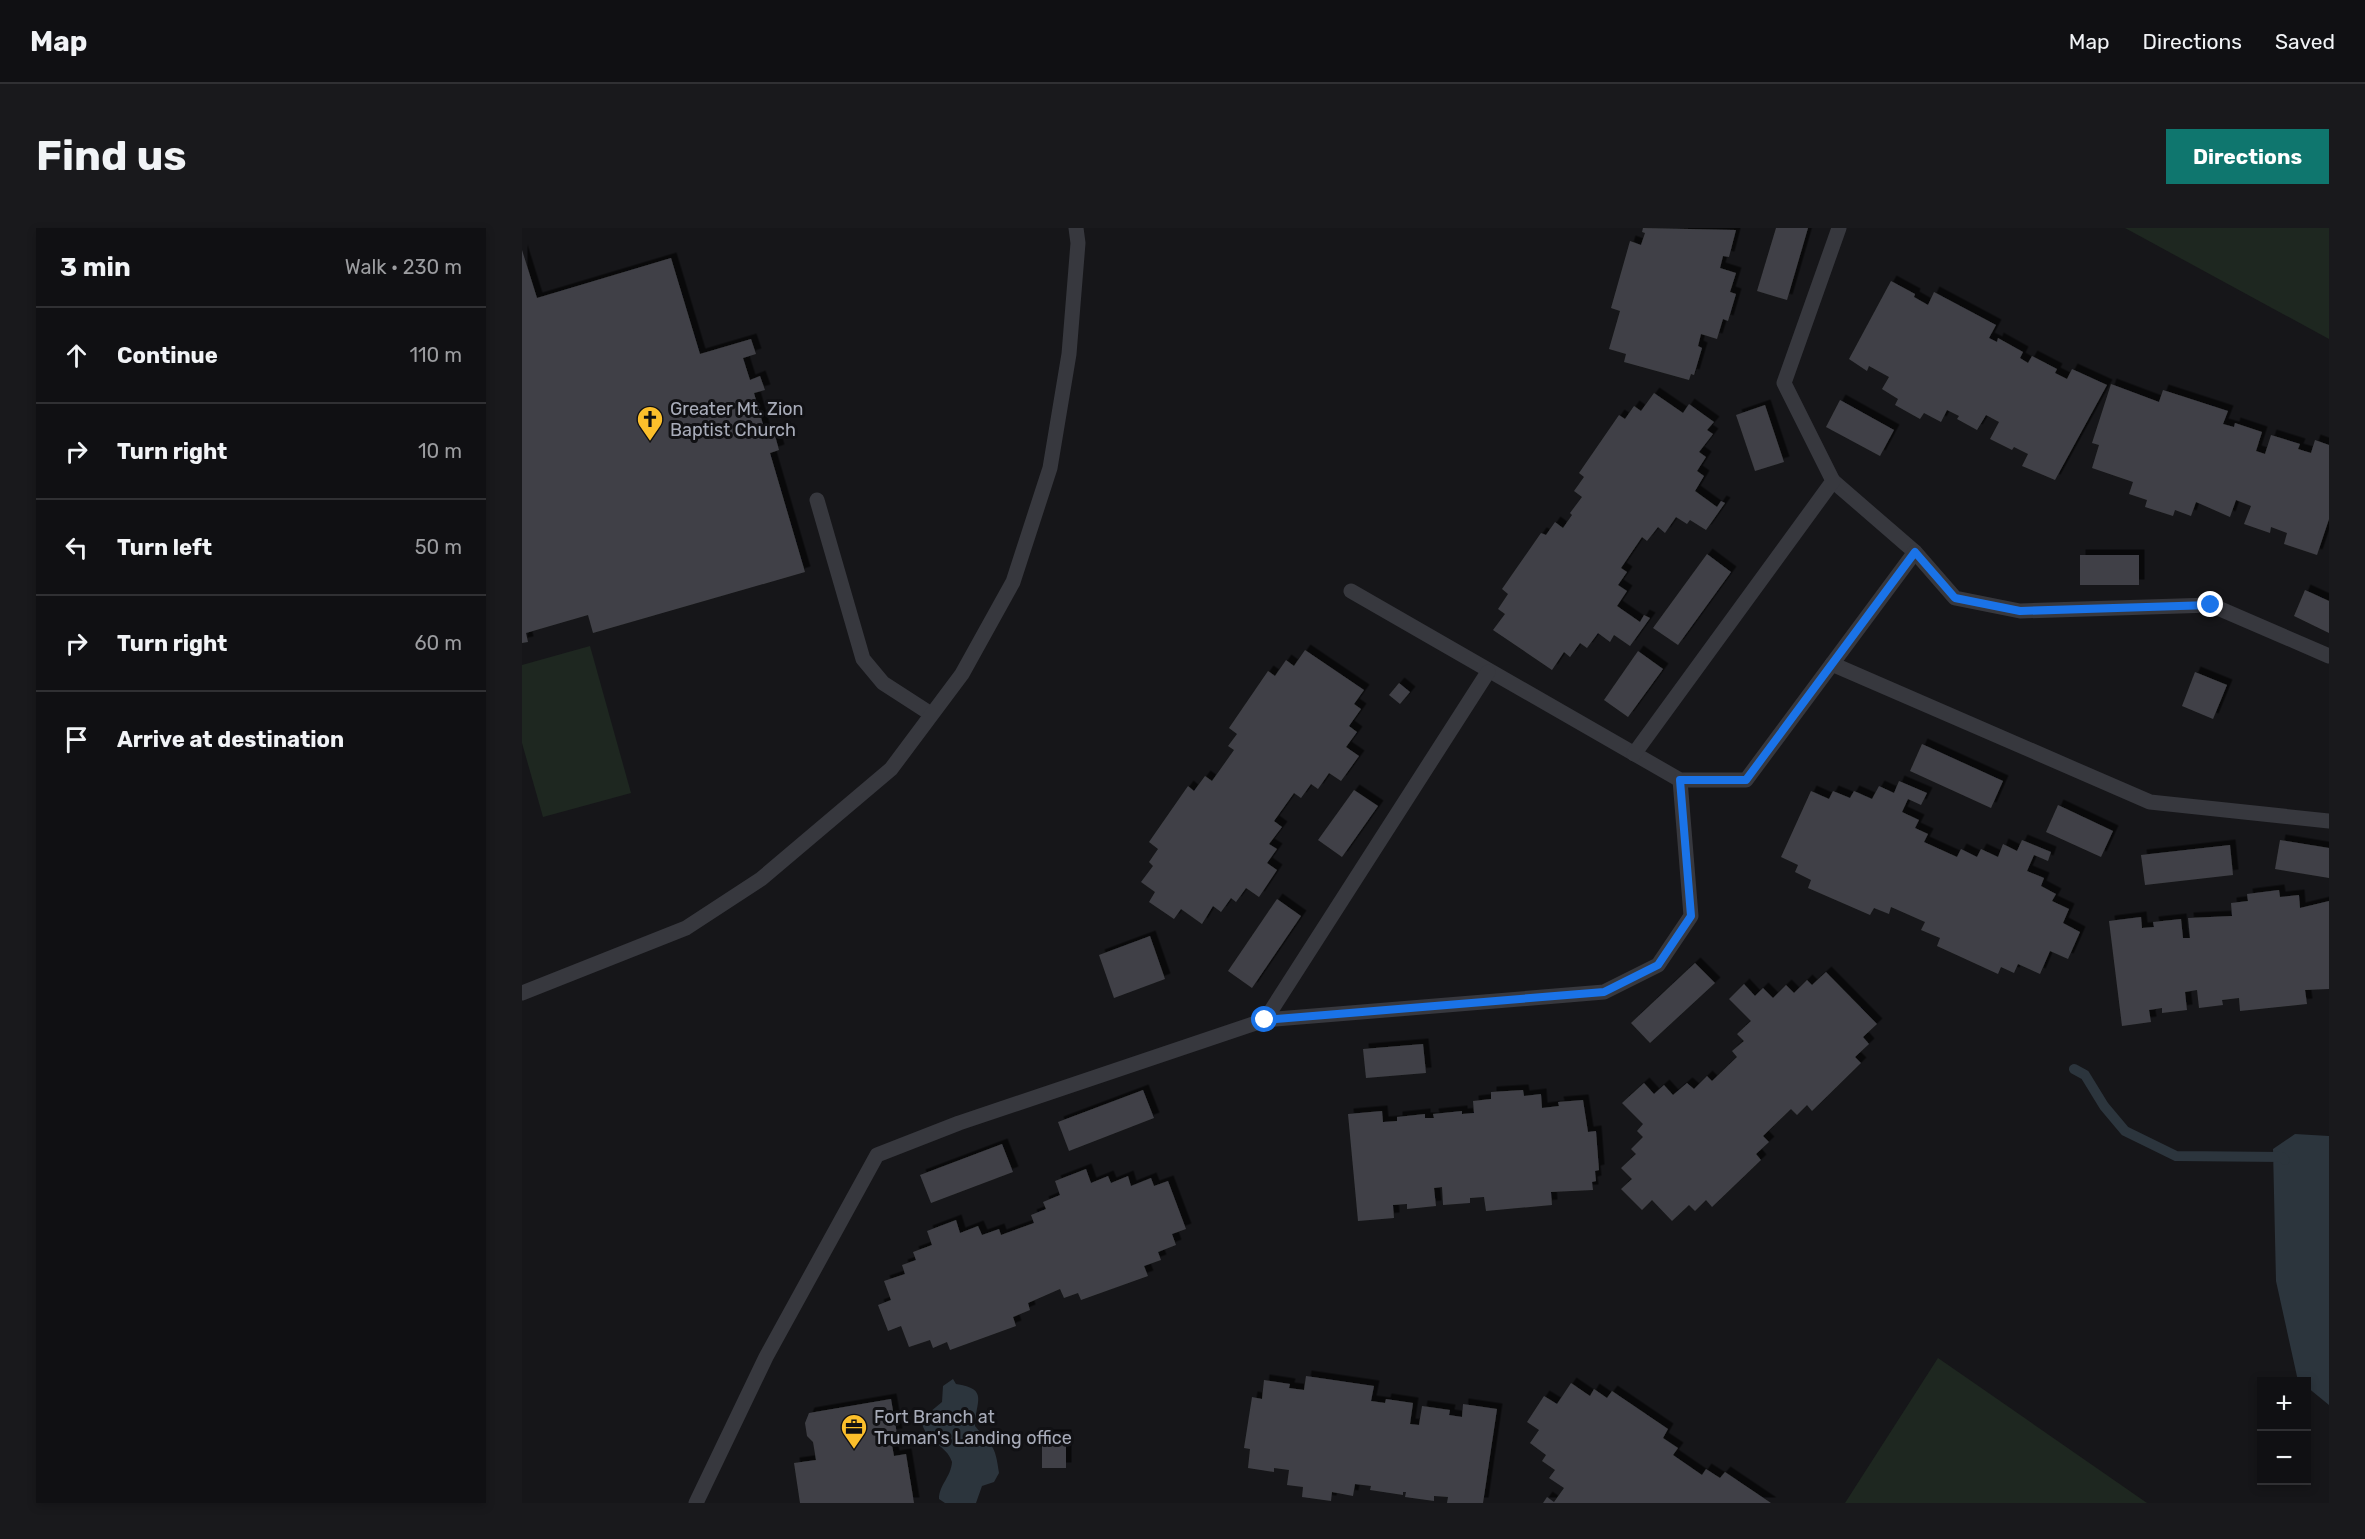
<!DOCTYPE html>
<meta charset="utf-8">
<style>
:root{--surface:#101013;--page:#19191c;--text:#f1f3f6;--muted:#9c9da0;--line:#303033;--accent:#0f766e}
body{margin:0;font-family:Rubik,sans-serif;background:var(--page);color:var(--text)}
.controls{position:absolute;right:18px;bottom:18px;display:grid;overflow:hidden;border-radius:0px;box-shadow:0 3px 9px #0003}
.controls button{width:54px;height:54px;display:grid;place-items:center;padding:0;border:0;border-bottom:2px solid var(--line);background:var(--surface);color:var(--text);font:30px sans-serif}
.stop{position:absolute;width:18px;height:18px;margin:-14px;border:4px solid #1a73e8;border-radius:50%;background:#fff}
.stop.end{background:#1a73e8;border-color:#fff;box-shadow:0 2px 6px #0008}
.list{margin:0;padding:0;list-style:none}
h2{display:flex;justify-content:space-between;align-items:center;height:78px;margin:0;padding:0 24px;font-size:26px}
h2 small{font-size:20px;font-weight:400;color:var(--muted)}
.list li{display:grid;grid-template-columns:39px 1fr auto;gap:18px;align-items:center;box-sizing:border-box;height:96px;padding:0 24px;border-top:2px solid var(--line)}
.list b{display:block;font-size:22px;white-space:nowrap}
.list em{font-size:20px;font-style:normal;color:var(--muted)}
.icon{flex:none;width:33px;height:33px;fill:none;stroke:currentColor;stroke-width:2;stroke-linecap:round;stroke-linejoin:round}
.map{position:relative;flex:none;width:1807px;height:1275px;overflow:hidden;border-radius:0px}
header{display:flex;align-items:center;gap:36px;box-sizing:border-box;height:84px;padding:0 30px;background:var(--surface);border-bottom:2px solid var(--line)}
header strong{font-size:28px}
nav{display:flex;gap:33px;margin-inline-start:auto;font-size:21px}
.intro{display:flex;align-items:center;justify-content:space-between;box-sizing:border-box;height:144px;padding:0 36px}
h1{margin:0;font-size:42px}
.button{padding:15px 27px;border-radius:0px;background:var(--accent);color:#fff;font-size:21px;font-weight:700}
main{display:flex;gap:36px;padding:0 36px}
aside{flex:1;background:var(--surface);border-radius:0px;box-shadow:0 3px 9px #0003}
.map>svg:first-child{display:block}
.green{fill:#1e2720}
.water{fill:#2c353d}
.lines{fill:none;stroke-linecap:round;stroke-linejoin:round}
.stream{stroke:#2c353d;stroke-width:10}
.building{fill:#404146;filter:url(#shadow)}
.service{stroke:#37383e;stroke-width:15}
.route{stroke:#1a73e8;stroke-width:8}
.labels{text-anchor:middle;dominant-baseline:central;stroke-width:6;stroke-linejoin:round;paint-order:stroke}
.poi-label{font-size:18px;fill:#a8acb9;stroke:#111114;text-anchor:start}
</style>
<header>
<strong>Map</strong>
<nav><a>Map</a><a>Directions</a><a>Saved</a></nav>
</header>
<div class="intro"><h1>Find us</h1><a class="button">Directions</a></div>
<main>
<aside>
<h2>3 min<small>Walk · 230 m</small></h2>
<ul class="list">
<li><svg class="icon" aria-label="ahead" viewBox="0 0 24 24"><path d="M12 20V5M6 11l6-6 6 6"/></svg><div><b>Continue</b></div><em>110 m</em></li>
<li><svg class="icon" aria-label="right" viewBox="0 0 24 24"><path d="M7 20v-9h11M14 6l5 5-5 5"/></svg><div><b>Turn right</b></div><em>10 m</em></li>
<li><svg class="icon" aria-label="left" viewBox="0 0 24 24"><path d="M17 20v-9H6M10 6l-5 5 5 5"/></svg><div><b>Turn left</b></div><em>50 m</em></li>
<li><svg class="icon" aria-label="right" viewBox="0 0 24 24"><path d="M7 20v-9h11M14 6l5 5-5 5"/></svg><div><b>Turn right</b></div><em>60 m</em></li>
<li><svg class="icon" aria-label="arrive" viewBox="0 0 24 24"><path d="M6 21V4h12l-3 4 3 4H6"/></svg><div><b>Arrive at destination</b></div></li>
</ul>
</aside>
<div class="map">
<svg width="1807" height="1275" viewBox="0 0 1807 1275">
<defs>
<filter id="shadow"><feDropShadow dx="5.5" dy="-5.5" stdDeviation="0" flood-color="#0009"/></filter>
</defs>
<rect width="100%" height="100%" fill="#161619"/>
<g class="green">
<path d="M1603 0H1807V111Z"/>
<path d="M68 418 109 565 21 589 0 515V437Z"/>
<path d="M1416 1130 1625 1275H1323Z"/>
</g>
<g class="water">
<path d="M1773 906 1807 908V1177L1785 1159 1784 1154 1776 1153 1754 1053 1751 921Z"/>
<path d="M431 1151 434 1156C468 1161 453 1174 453 1198 470 1219 473 1215 477 1245L472 1254 460 1258 454 1275H423L417 1271C417 1257 429 1249 430 1234 424 1216 407 1217 400 1196L402 1189 420 1174 421 1158Z"/>
</g>
<g class="lines">
<path class="stream" d="M1552 841 1563 847 1582 878 1603 903 1654 928 1760 929 1763 932"/>
</g>
<g class="building">
<path d="M1121 0 1214 2 1207 29 1201 28 1198 40 1214 45 1208 64 1214 66 1206 93 1201 91 1195 111 1179 106 1176 118 1180 120 1172 147 1169 146 1167 152 1102 134 1104 126 1087 121 1098 83 1089 80 1108 13 1119 17 1123 5 1120 4Z"/>
<path d="M1254 0H1286L1265 72 1235 63Z"/>
<path d="M0 22 15 70 149 30 178 126 229 111 234 126 221 130 228 152 238 148 243 162 232 165 244 207 252 204 257 222 248 225 283 344 71 405 66 387 4 405 6 414 0 415Z"/>
<path d="M1369 53 1393 66 1392 69 1406 77 1412 64 1474 97 1467 110 1475 114 1476 110 1501 124 1498 130 1506 135 1510 128 1535 141 1533 145 1545 151 1550 141 1585 157 1533 252 1500 238 1506 226 1492 219 1490 222 1468 211 1477 194 1464 187 1455 202 1435 191 1437 188 1425 182 1419 194 1402 185 1398 191 1373 177 1376 171 1360 161 1367 149 1347 138 1345 143 1327 131Z"/>
<path d="M1589 156 1637 174 1641 162 1706 183 1701 196 1712 199 1713 195 1740 204 1734 223 1743 226 1749 207 1778 216 1776 221 1789 225 1793 212 1807 217V291L1795 327 1762 316 1765 305 1749 299 1748 305 1722 296 1729 278 1714 272 1708 289 1674 274 1669 288 1653 282 1651 288 1623 279 1625 272 1607 266 1611 254 1570 240 1577 217 1570 215Z"/>
<path d="M1132 165 1161 185 1167 176 1192 194 1185 202 1191 206 1177 224 1184 229 1175 243 1182 248 1173 263 1195 279 1199 273 1203 275 1184 302 1168 292 1165 296 1154 289 1143 305 1136 299 1125 313 1120 309 1099 340 1105 344 1096 357 1105 363 1095 378 1118 394 1122 387 1128 390 1108 418 1092 407 1088 414 1076 405 1065 420 1058 415 1048 429 1042 424 1030 442 971 402 983 386 976 381 986 366 980 361 1019 305 1024 307 1033 294 1041 300 1050 287 1048 285 1060 269 1052 263 1062 249 1057 245 1097 187 1103 191 1112 178 1119 183Z"/>
<path d="M1318 172 1372 202 1358 228 1304 199Z"/>
<path d="M1243 177 1262 234 1233 243 1214 187Z"/>
<path d="M1185 326 1209 344 1156 417 1131 400Z"/>
<rect x="1558" y="327" width="59" height="30"/>
<path d="M1783 362 1807 373V405L1772 388Z"/>
<path d="M783 422 842 462 832 476 839 481 827 498 835 504 824 519 837 528 819 553 807 545 796 561 789 556 779 570 772 565 752 593 760 599 747 616 755 621 745 635 755 642 737 669 724 660 714 674 709 670 699 684 691 678 680 696 659 681 652 691 627 674 633 664 619 654 631 638 627 634 636 621 627 614 666 558 672 563 683 548 690 553 712 522 706 518 715 506 707 500 746 443 753 448 764 432 772 438Z"/>
<path d="M1116 423 1141 441 1106 489 1082 472Z"/>
<path d="M1673 444 1705 457 1691 491 1660 478Z"/>
<path d="M877 455 888 464 878 476 867 467Z"/>
<path d="M1400 516 1481 553 1469 580 1388 543Z"/>
<path d="M1377 553 1405 565 1399 577 1386 571 1380 584 1397 592 1393 600 1406 606 1402 614 1435 629 1439 621 1455 629 1459 621 1476 629 1481 616 1495 623 1500 612 1529 624 1526 633 1512 627 1505 643 1522 650 1519 658 1534 666 1530 673 1547 681 1541 695 1558 704 1546 731 1528 723 1518 746 1496 736 1492 745 1479 739 1476 746 1415 718 1418 710 1399 702 1403 694 1369 679 1367 686 1352 680 1348 687 1286 660 1289 652 1273 644 1276 637 1259 629 1289 563 1307 571 1311 563 1328 570 1332 563 1350 571 1357 558 1372 565Z"/>
<path d="M832 562 856 578 820 629 796 612Z"/>
<path d="M1536 577 1591 603 1579 629 1524 604Z"/>
<path d="M1758 612 1807 620V650L1753 641Z"/>
<path d="M1708 617 1711 647 1623 657 1619 627Z"/>
<path d="M1757 662 1758 669 1777 667 1778 680 1807 673V761L1783 762 1785 776 1718 783 1717 770 1700 772 1701 777 1677 780 1675 762 1663 764 1665 782 1640 785V780L1627 782 1629 794 1600 798 1587 693 1619 689 1620 700 1632 699 1631 694 1659 691 1661 710H1668L1666 690 1710 688 1709 675 1726 673 1725 666Z"/>
<path d="M755 671 779 688 730 760 706 743Z"/>
<path d="M628 708 643 751 592 770 577 727Z"/>
<path d="M1173 735 1193 755 1128 815 1109 795Z"/>
<path d="M1304 744 1355 796 1341 809 1347 816 1333 829 1339 835 1290 883 1285 877 1275 887 1269 881 1241 908 1247 914 1234 926 1239 932 1190 979 1184 972 1173 983 1167 977 1150 993 1130 972 1120 982 1099 961 1110 951 1099 940 1114 926 1109 921 1121 909 1115 903 1121 896 1100 875 1122 855 1132 866 1142 857 1151 867 1165 855 1172 861 1185 848 1190 853 1215 829 1210 823 1222 813 1215 806 1229 793 1207 771 1222 756 1233 768 1241 760 1251 770 1264 757 1272 765 1285 752 1290 757Z"/>
<path d="M901 816 904 845 844 850 841 821Z"/>
<path d="M621 862 632 890 547 923 536 894Z"/>
<path d="M1001 862 1002 868 1019 866 1020 880 1037 878 1036 874 1061 872 1066 904 1074 903 1077 942 1073 943 1074 953 1070 954 1071 962 1029 964 1030 977 964 983 962 969 948 970V975L921 977 920 959 912 960 914 978 885 981V976L871 977 872 990 836 993 826 886 860 883 861 894 875 893V889L903 886V890H912L911 886 940 883V886L952 885 951 873 969 871V864Z"/>
<path d="M480 916 491 944 409 975 398 947Z"/>
<path d="M564 941 569 955 586 948 589 955 606 948 609 958 629 950 632 958 646 953 664 1001 650 1006 654 1017 636 1024 639 1032 622 1038 626 1048 559 1072 556 1065 542 1070 538 1061 506 1075 508 1082 491 1089 494 1098 428 1122 425 1114 411 1120 408 1112 387 1119 379 1098 366 1103 356 1077 369 1072 362 1053 383 1046 380 1037 394 1032 391 1024 410 1017 405 1003 434 992 438 1005 456 998 460 1007 477 1001 479 1007 512 995 509 987 524 981 521 974 538 967 533 953Z"/>
<path d="M784 1148 852 1158 849 1173 863 1175 864 1171 891 1175 888 1196 897 1197 900 1178 928 1182 927 1187 940 1189 941 1176 975 1181 961 1275H925L926 1269 912 1268V1273L883 1269 884 1264H881V1267L848 1262 849 1258 833 1256 831 1268 810 1264 809 1273 780 1269 781 1259 765 1257 767 1242 752 1240V1244L726 1240 728 1221 722 1220 730 1169 740 1171 742 1152 768 1156 767 1160 782 1162Z"/>
<path d="M1049 1155 1068 1168 1072 1161 1085 1170 1090 1163 1146 1201 1141 1210 1156 1220 1151 1227 1180 1247 1184 1241 1198 1250 1203 1244 1249 1275H1021L1025 1269 1032 1274 1042 1260 1027 1250 1033 1242 1020 1233 1024 1227 1008 1215 1017 1202 1005 1194 1022 1168 1035 1176Z"/>
<path d="M369 1171 375 1206 360 1208 361 1218 370 1217 372 1228 384 1226 392 1275H278L272 1235 294 1232 291 1214 285 1208 283 1195 287 1185Z"/>
<rect x="520" y="1207" width="24" height="33"/>
</g>
<g class="lines">
<g class="service">
<path d="M1311 253 1393 324 1433 370 1498 383 1689 377 1807 428"/>
<path d="M295 272 341 431 361 455 409 486"/>
<path d="M829 363 1158 552H1224L1393 324"/>
<path d="M1310 436 1628 574 1807 593"/>
<path d="M1112 526 1311 253 1262 155 1317 0"/>
<path d="M0 765 164 700 239 651 369 541 440 446 491 354 528 240 547 126 556 15 554 0"/>
<path d="M743 792 966 444"/>
<path d="M174 1275 244 1129 355 927 437 895 743 792 1082 764 1136 737 1169 688 1158 552"/>
</g>
</g>
<g class="lines">
<path class="route" d="M743 792 1082 764 1136 737 1169 688 1158 552H1224L1393 324 1433 370 1498 383 1689 377"/>
</g>
<defs>
<g id="church-pin" transform="scale(1.35)"><path d="M0 17L-7.5 6A9.5 9.5 0 1 1 7.5 6Z" fill="#fcbf2b" stroke="#111114"/><path d="M-1.2-6h2.4v3.5h3.3v2.4h-3.3V6h-2.4V-.1h-3.3v-2.4h3.3Z" fill="#111"/></g>
<g id="office-pin" transform="scale(1.35)"><path d="M0 17L-7.5 6A9.5 9.5 0 1 1 7.5 6Z" fill="#fcbf2b" stroke="#111114"/><path d="M-6-3h4V-5.5h4V-3h4V5H-6ZM-1-4.5V-3h2v-1.5ZM-6 0V1H6V0Z" fill="#111"/></g>
</defs>
<g fill-rule="evenodd">
<use href="#church-pin" x="128" y="191"/>
<use href="#office-pin" x="332" y="1199"/>
</g>
<g class="labels">
<g class="poi-label">
<text x="148" y="181">Greater Mt. Zion<tspan x="148" dy="21">Baptist Church</tspan></text>
<text x="352" y="1189">Fort Branch at<tspan x="352" dy="21">Truman's Landing office</tspan></text>
</g>
</g>
</svg>
<div class="controls">
<button>+</button>
<button>−</button>
</div>
<div class="stop" style="left:743px;top:792px"></div>
<div class="stop end" style="left:1689px;top:377px"></div>
</div>
</main>
